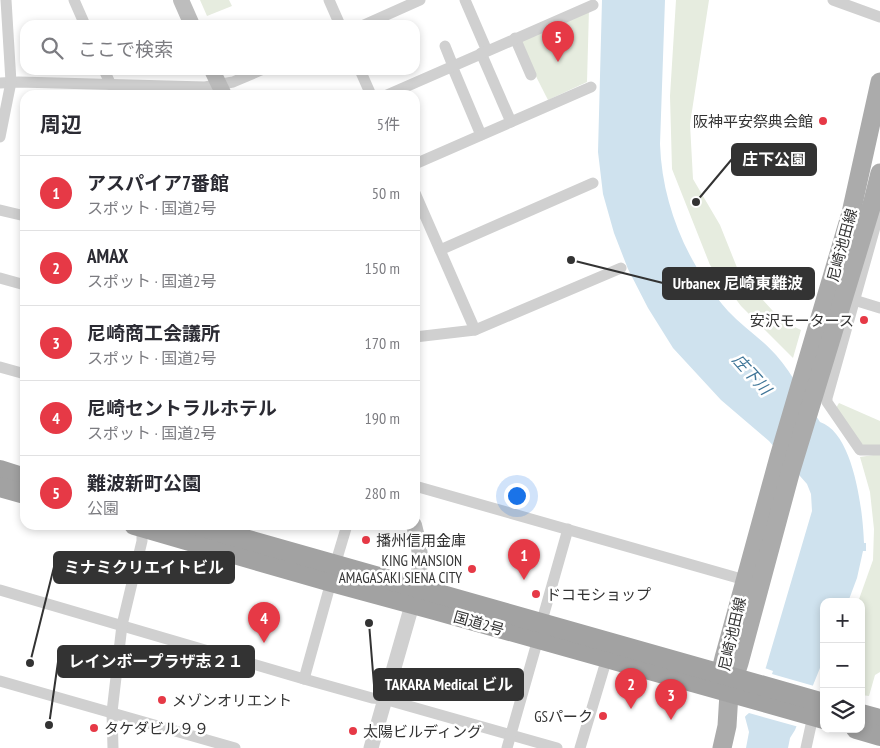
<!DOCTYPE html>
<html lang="ja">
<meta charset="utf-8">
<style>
:root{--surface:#fff;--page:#f2f2f3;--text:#2b2b33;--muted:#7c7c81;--line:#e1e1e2;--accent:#e63946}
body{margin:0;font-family:"PT Sans Narrow","Noto Sans JP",sans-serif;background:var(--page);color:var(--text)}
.controls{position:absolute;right:15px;bottom:15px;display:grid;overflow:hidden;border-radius:10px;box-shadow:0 2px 8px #0003}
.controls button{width:45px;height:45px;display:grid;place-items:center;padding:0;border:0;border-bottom:1px solid var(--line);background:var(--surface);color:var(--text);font:25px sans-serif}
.you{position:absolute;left:516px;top:495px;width:18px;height:18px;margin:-12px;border:4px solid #fff;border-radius:50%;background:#1a73e8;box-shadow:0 0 0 8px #1a73e833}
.badge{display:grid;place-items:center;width:32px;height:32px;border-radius:50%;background:var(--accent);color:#fff;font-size:16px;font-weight:700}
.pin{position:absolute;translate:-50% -41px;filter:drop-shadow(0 1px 2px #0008)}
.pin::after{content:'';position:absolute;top:26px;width:18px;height:15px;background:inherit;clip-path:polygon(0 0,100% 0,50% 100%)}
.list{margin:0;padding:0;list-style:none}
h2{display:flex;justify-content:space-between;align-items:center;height:65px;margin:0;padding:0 20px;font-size:21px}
h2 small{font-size:16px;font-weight:400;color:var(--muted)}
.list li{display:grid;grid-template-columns:32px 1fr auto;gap:15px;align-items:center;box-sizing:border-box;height:75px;padding:0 20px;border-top:1px solid var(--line)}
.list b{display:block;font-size:19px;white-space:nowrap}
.list p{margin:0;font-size:16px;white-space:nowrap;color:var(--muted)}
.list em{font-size:16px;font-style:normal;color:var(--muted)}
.icon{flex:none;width:28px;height:28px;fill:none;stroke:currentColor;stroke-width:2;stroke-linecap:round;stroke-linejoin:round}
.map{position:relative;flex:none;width:880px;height:748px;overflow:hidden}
.search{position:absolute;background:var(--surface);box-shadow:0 2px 8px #0003;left:20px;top:20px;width:400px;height:55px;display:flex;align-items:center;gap:12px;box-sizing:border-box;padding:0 18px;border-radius:15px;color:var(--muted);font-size:19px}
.panel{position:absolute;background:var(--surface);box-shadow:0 2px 8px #0003;left:20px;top:90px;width:400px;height:440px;border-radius:15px}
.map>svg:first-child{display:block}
.green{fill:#e6ecdf}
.water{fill:#cfe2ee}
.pier{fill:#fff}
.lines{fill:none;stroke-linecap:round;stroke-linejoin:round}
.minor{stroke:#d0d0d0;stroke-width:11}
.tertiary{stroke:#d0d0d0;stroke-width:15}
.secondary{stroke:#bdbdbd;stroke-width:16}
.primary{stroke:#ababab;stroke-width:19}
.trunk{stroke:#a2a2a2;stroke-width:20}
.poi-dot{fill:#e63946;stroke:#fff;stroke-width:2}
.labels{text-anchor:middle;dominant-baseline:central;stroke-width:5;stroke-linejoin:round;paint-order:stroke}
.poi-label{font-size:15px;fill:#333;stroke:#fff;text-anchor:start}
.street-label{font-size:15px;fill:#333;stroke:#fff}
.water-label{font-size:16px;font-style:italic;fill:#3f7597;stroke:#fff}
.leader{fill:none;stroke:#333;stroke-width:2}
.callout-dot{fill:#333;stroke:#fff;stroke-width:2}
.callout{fill:#333;stroke:#333;stroke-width:2}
.callout-label{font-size:16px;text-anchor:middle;font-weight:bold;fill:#fff}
</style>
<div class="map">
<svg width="880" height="748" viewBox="0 0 880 748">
<rect width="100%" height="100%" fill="#fff"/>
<g class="green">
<path d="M200 0H229L232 6 207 16Z"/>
<path d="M676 0H709L690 124 693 179 720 225 740 275 782 321 801 330 793 358 741 306 710 265 672 169 670 96Z"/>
<path d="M589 9 587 82 548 100 518 41Z"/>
<path d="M839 403 880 421V446H865L860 443 836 408Z"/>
<path d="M880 454V672L875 675 869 696 861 695V602H858L873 560 874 529 870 492 860 457Z"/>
</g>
<path class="water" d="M602 0H665L660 144C662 206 688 265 728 311 743 327 762 339 776 355 793 374 806 401 820 422 854 433 863 512 864 543H866V551H863L857 578 848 602H824V658L795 730 790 738 788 748H746L749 732 745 717 766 667 812 511 811 494 807 484 769 441 721 400 673 348 648 308 628 269 614 233 603 194 598 152Z"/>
<path class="pier" d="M762 667 773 671 772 674 814 686 799 727 749 713 743 718Z"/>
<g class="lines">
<g class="minor">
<path d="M74 0 85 25"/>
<path d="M329 0 340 25"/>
<path d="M465 0 487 51"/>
<path d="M833 0 880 17"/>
<path d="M364 25 420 0"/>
<path d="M515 38 531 75"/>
<path d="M445 46 453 66"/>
<path d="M481 53 511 122"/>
<path d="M452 66 481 135"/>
<path d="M104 70 111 85"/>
<path d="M360 70 371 95"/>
<path d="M0 83 19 82 205 87 233 82 261 70"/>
<path d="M387 95 593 5"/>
<path d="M0 137 11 82 6 0"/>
<path d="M415 164 591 87"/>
<path d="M415 193 475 330"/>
<path d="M875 209 877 220 827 398V402L860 450H880"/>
<path d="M0 210 25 216"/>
<path d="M440 250 593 183"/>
<path d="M0 278 25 285"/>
<path d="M854 300 880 308"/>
<path d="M415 337 475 330 621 268"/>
<path d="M0 367 25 374"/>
<path d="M415 486 745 580"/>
<path d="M335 565 347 525"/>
<path d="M0 590 304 679 372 698 384 699 557 748"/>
<path d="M541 624 568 529"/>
<path d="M304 679 331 582"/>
<path d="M0 681 235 748"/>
<path d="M113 748 112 712 122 625 142 541V525"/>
<path d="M507 748 538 639"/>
<path d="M580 748 607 658"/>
<path d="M806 748 813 716"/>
</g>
<path class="tertiary" d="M371 748 412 605"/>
<g class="secondary">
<path d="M181 0 192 25"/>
<path d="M212 70 224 95"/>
<path d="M414 525C423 558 421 565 414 598"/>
</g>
<g class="primary">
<path d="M726 687 720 674 724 658 779 457 851 213 880 82"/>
<path d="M722 748 727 726 729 693 739 663 791 470 873 201 880 173"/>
</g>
<g class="trunk">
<path d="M0 470 25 478"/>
<path d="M0 487 25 494"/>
<path d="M134 525 331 582 435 610 824 719"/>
<path d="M195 525 824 703"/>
<path d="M861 714 880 719"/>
<path d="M856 729 880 736"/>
</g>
</g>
<g class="poi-dot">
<circle cx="823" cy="121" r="5"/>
<circle cx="864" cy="320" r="5"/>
<circle cx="366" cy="540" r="5"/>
<circle cx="472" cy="569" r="5"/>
<circle cx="536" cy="594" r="5"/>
<circle cx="162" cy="700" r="5"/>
<circle cx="603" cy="716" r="5"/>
<circle cx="94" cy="728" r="5"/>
<circle cx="353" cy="731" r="5"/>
</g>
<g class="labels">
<g class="poi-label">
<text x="813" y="121" text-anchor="end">阪神平安祭典会館</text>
<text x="854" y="320" text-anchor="end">安沢モータース</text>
<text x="376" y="540">播州信用金庫</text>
<text x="462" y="560" text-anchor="end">KING MANSION<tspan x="462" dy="17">AMAGASAKI SIENA CITY</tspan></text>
<text x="546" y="594">ドコモショップ</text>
<text x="172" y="700">メゾンオリエント</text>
<text x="593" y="716" text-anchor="end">GSパーク</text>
<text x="104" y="728">タケダビル９９</text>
<text x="363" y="731">太陽ビルディング</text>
</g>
<g class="street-label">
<text transform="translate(842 245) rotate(-75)">尼崎池田線</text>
<text transform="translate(479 623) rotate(16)">国道2号</text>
<text transform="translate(732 634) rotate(-77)">尼崎池田線</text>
</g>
<g class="water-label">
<text transform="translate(752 374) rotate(48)">庄下川</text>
</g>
</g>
<path class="leader" d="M696 202L732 159M571 260L663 283M30 663L54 567M49 725L58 662M369 623L374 685"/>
<g class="callout-dot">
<circle cx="696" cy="202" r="5"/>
<circle cx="571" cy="260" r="5"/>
<circle cx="30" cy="663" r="5"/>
<circle cx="49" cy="725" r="5"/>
<circle cx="369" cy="623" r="5"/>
</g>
<g class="callout">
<rect x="732" y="144" width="84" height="31" rx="5"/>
<rect x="663" y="268" width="151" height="31" rx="5"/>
<rect x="54" y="552" width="180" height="31" rx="5"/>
<rect x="58" y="646" width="196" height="31" rx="5"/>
<rect x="374" y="669" width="149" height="31" rx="5"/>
</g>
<g class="callout-label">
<text x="774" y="165">庄下公園</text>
<text x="738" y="289">Urbanex 尼崎東難波</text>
<text x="144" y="573">ミナミクリエイトビル</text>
<text x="156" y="667">レインボープラザ志２１</text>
<text x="449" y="690">TAKARA Medical ビル</text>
</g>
</svg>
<div class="controls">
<button>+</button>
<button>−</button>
<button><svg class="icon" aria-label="layers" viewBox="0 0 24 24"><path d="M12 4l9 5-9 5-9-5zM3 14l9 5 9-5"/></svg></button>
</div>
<div class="you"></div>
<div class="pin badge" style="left:524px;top:580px">1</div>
<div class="pin badge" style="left:631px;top:709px">2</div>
<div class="pin badge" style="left:671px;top:720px">3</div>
<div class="pin badge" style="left:264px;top:643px">4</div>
<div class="pin badge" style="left:558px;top:62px">5</div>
<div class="search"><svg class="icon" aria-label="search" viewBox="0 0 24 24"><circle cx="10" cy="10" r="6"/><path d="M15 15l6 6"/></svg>ここで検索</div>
<section class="panel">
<h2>周辺<small>5件</small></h2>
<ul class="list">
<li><span class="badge">1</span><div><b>アスパイア7番館</b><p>スポット · 国道2号</p></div><em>50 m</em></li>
<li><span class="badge">2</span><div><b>AMAX</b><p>スポット · 国道2号</p></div><em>150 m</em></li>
<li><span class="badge">3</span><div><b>尼崎商工会議所</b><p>スポット · 国道2号</p></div><em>170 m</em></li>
<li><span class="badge">4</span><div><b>尼崎セントラルホテル</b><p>スポット · 国道2号</p></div><em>190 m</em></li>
<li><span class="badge">5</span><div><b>難波新町公園</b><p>公園</p></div><em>280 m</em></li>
</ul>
</section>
</div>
